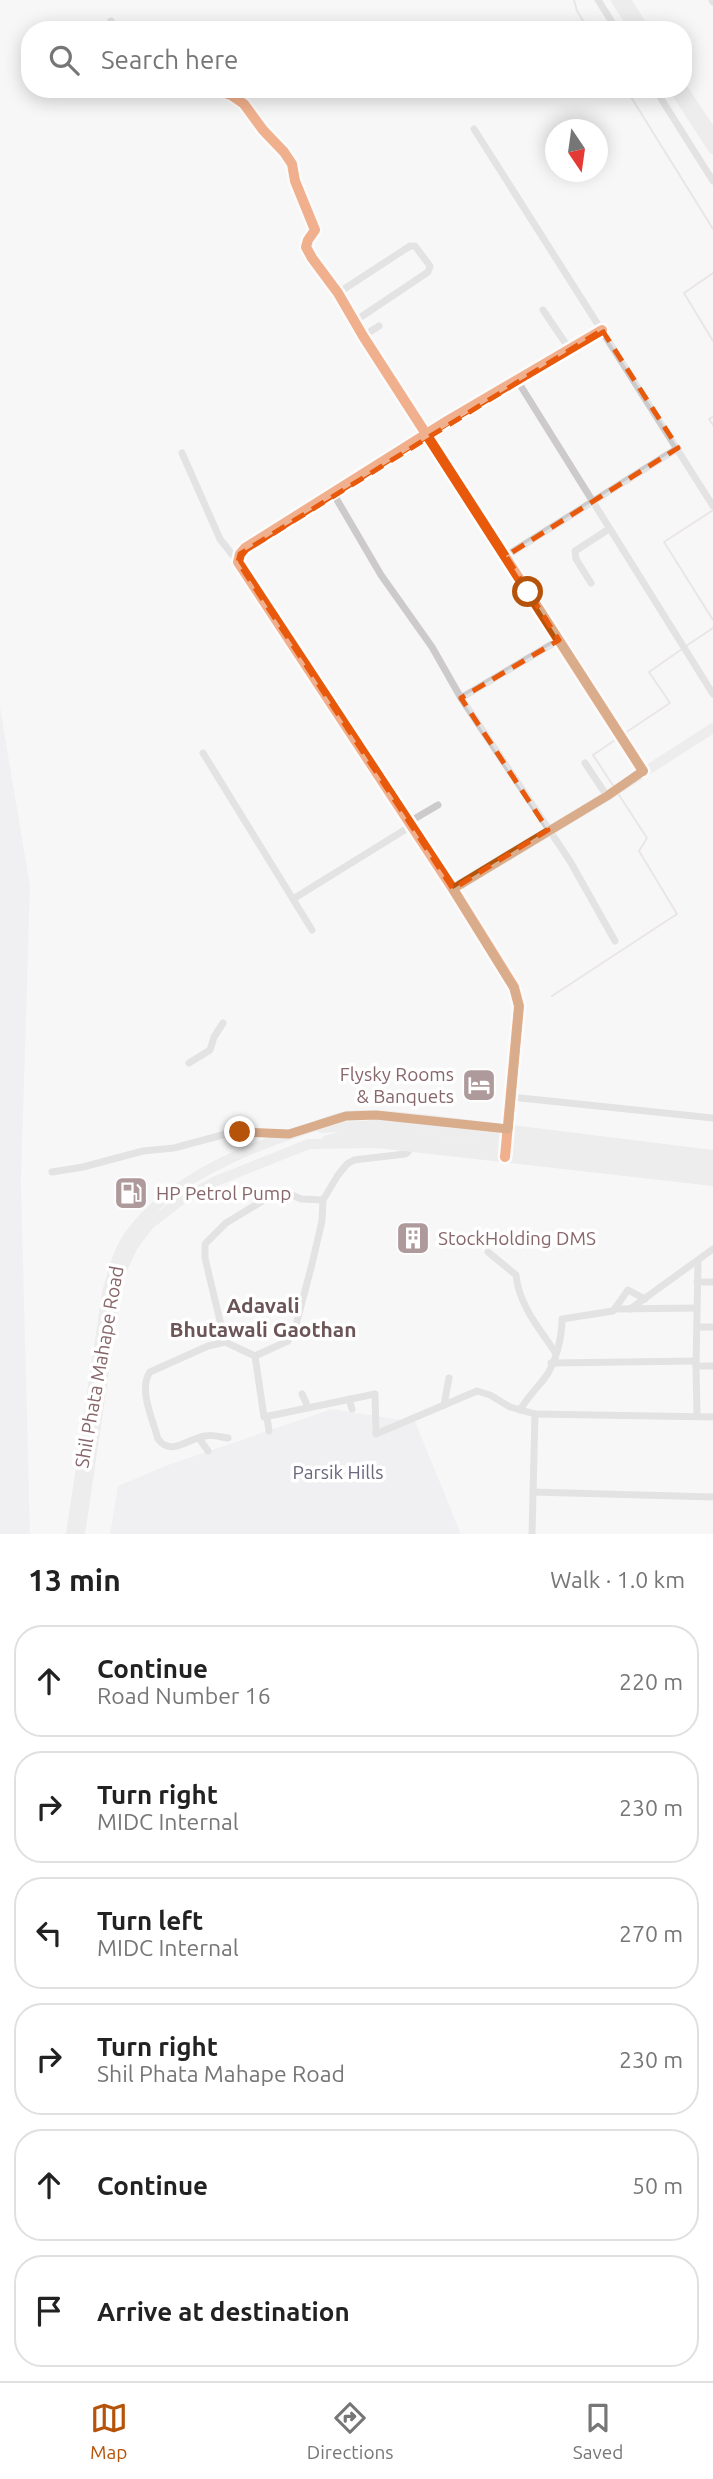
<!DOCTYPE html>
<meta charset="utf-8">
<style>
:root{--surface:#fff;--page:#f6f6f6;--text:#222;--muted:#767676;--line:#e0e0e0;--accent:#b45309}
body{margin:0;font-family:Ubuntu,sans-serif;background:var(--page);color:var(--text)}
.compass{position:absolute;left:545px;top:119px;width:63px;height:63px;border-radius:50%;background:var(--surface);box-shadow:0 4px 18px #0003;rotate:167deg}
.stop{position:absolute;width:21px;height:21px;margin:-16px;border:5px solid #b45309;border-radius:50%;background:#fff}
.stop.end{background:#b45309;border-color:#fff;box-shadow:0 2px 7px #0008}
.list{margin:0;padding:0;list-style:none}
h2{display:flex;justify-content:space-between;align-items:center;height:91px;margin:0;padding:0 28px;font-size:30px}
h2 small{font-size:23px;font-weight:400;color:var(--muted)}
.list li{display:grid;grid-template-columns:46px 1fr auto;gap:21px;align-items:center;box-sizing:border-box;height:112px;margin:0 14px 14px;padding:0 14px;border:2px solid var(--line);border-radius:28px}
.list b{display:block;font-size:26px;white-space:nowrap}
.list p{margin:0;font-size:23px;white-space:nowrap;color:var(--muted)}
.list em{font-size:23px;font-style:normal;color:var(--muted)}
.icon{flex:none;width:38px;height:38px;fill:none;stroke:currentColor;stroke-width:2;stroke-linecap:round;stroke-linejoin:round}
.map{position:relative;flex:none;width:713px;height:1534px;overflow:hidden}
.search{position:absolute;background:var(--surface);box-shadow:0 4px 18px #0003;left:21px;right:21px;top:21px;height:77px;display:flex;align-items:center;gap:18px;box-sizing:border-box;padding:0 24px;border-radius:28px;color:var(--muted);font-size:26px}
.sheet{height:847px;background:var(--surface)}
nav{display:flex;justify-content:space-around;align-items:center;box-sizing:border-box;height:98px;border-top:2px solid var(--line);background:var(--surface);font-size:19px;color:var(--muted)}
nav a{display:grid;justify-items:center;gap:4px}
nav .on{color:var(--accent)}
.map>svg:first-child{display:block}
.green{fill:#e7e7eb}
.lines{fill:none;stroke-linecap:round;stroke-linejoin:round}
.stream{stroke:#daced1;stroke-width:2}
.street{stroke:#cccaca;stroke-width:7}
.secondary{stroke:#e0dfdf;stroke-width:10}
.primary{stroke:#e0dfdf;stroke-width:10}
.cycleway-casing{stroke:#fff;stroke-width:15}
.cycleway{stroke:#e8590c;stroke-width:10}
.route{stroke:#b45309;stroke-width:9}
.marked{fill:none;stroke:#e8590c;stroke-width:5;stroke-dasharray:14 9;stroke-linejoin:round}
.labels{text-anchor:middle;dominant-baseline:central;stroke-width:7;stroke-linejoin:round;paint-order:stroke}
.poi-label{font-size:19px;fill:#87676a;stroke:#fff;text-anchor:start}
.street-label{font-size:19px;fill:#87676a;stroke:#fff}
.park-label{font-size:19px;fill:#6c667e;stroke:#fff}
.neighbourhood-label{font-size:21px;font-weight:bold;fill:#6c5557;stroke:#fff}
</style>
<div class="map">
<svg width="713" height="1534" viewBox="0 0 713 1534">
<rect width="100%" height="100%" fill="#f7f7f7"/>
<g class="green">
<path d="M0 707 30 886 21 1181 30 1534H0Z"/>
<path d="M332 1409 408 1421 414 1419 461 1534H110L118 1486 165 1466Z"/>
</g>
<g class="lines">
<g class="stream">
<path d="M574 0 577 11 589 30"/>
<path d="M626 89 713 229"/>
<path d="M713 273 684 293 713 341"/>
<path d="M713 417 709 419 713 425"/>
<path d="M713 510 664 542 713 620"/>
<path d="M686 646 713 628"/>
<path d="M622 735 670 703 649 672 682 649"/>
<path d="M614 787 593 755 618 738"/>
<path d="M552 996 677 914 639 851 647 838 619 795"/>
</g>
<g class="street">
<path d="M598 0 617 30"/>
<path d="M712 0 713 2"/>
<path d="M111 21 115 30"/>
<path d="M213 89 231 95 244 104 263 130 284 152 292 164 295 181 315 230 308 240 306 247 312 258 338 293 363 336 643 771"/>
<path d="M655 89 713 181"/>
<path d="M474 129 713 506"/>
<path d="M338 293 410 246H415L430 266 428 272 355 321"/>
<path d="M543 310 570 350"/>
<path d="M363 336 379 326"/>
<path d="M517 380 713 694"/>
<path d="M182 453 220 539 238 562"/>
<path d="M333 493 381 575 432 647 461 698 570 861 615 941"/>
<path d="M506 556 678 448"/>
<path d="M591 583 576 559 575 551 609 529"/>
<path d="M461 698 559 640"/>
<path d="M203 753 312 930"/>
<path d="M585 763 607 796"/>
<path d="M409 822 438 805"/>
<path d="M453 889 238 562 240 554 245 548 447 421 602 330"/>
<path d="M293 899 411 826"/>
<path d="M189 1063 210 1050 214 1037 223 1023"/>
<path d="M511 1097 713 1118"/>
<path d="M52 1172 83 1167 143 1151 174 1148 226 1134 240 1132 288 1134"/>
<path d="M488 1252 516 1275C519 1305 539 1328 555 1352"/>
<path d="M698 1262 696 1366H713"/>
<path d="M697 1282H713"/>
<path d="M615 1309 697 1308"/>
<path d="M630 1309 713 1249"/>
<path d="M697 1327H713"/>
<path d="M225 1342 205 1258V1244L226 1223 269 1197 292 1195 301 1199 323 1200"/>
<path d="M255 1356 264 1417 375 1394 376 1434 477 1391 490 1395 510 1407 535 1414 713 1417"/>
<path d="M551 1363 696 1361"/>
<path d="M696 1366 697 1416"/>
<path d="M302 1394 308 1407"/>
<path d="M349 1399 352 1409"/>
<path d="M444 1405 449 1378"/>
<path d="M520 1410C527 1398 536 1389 544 1379 556 1364 562 1337 562 1319L613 1311 628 1290 645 1299"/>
<path d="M267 1417 269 1431"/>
<path d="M199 1438 208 1451"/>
<path d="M228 1438C221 1437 212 1434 205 1436 189 1438 171 1457 158 1439 153 1420 138 1389 150 1372L208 1346 225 1342 255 1356 288 1341 296 1325 312 1264 322 1221 323 1200 338 1175 347 1164 354 1160 405 1154 408 1152 411 1143"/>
<path d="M533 1492 713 1497"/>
<path d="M532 1534 535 1414"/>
</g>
<g class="secondary">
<path d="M616 0 635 30"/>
<path d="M626 0 645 30"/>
<path d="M674 89 713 149"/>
<path d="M683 89 713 134"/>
<path d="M507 1135 519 1006 514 987 453 889 607 796 713 728"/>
</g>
<g class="primary">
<path d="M321 1128 377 1125 423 1129 713 1163"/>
<path d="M327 1140 348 1135 378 1134 713 1172"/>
<path d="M71 1534 107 1293C113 1272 117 1252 130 1234 171 1179 245 1149 307 1129 320 1125 335 1117 348 1116 373 1113 398 1117 423 1119L713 1155"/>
<path d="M80 1534 114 1303 121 1272 133 1246 150 1224 181 1200 216 1181 309 1144 378 1143 713 1181"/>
</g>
<g class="cycleway-casing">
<g id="cycleway">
<path d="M213 89 231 95 244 104 263 130 284 152 292 164 295 181 315 230 308 240 306 247 312 258 338 293 363 336 643 771"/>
<path d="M505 1157 519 1006 514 987 453 889 238 562 240 554 245 548 447 421 602 330"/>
</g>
</g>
<use href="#cycleway" class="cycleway"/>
</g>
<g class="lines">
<path class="route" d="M240 1132 289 1134 346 1116 376 1115 508 1129 519 1006 514 988 453 889 607 796 643 771 528 592"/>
</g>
<path d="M0 0H713V1534H0ZM602 330 678 448 506 556 559 640 461 698 548 830 453 889 238 562 240 554Z" fill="#f7f7f7" fill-opacity=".55" fill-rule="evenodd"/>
<path class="marked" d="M602 330 678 448 506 556 559 640 461 698 548 830 453 889 238 562 240 554Z"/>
<defs>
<g id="hotel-square" transform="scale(1.75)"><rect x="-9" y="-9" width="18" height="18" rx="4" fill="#ae999b" stroke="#fff"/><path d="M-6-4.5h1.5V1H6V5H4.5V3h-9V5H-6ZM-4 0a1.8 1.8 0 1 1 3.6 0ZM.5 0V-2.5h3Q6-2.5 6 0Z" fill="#fff"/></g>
<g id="fuel-square" transform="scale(1.75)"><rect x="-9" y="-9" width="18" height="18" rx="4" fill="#ae999b" stroke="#fff"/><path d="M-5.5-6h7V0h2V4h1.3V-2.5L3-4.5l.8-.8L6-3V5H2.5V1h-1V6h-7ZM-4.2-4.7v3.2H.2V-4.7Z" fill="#fff"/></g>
<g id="building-square" transform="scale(1.75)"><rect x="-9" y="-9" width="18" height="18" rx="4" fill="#ae999b" stroke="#fff"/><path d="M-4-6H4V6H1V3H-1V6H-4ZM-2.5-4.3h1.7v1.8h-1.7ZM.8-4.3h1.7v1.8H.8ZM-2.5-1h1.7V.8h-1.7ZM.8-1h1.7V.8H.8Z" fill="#fff"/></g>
</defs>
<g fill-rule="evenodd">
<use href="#hotel-square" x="479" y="1085"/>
<use href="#fuel-square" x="131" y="1193"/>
<use href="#building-square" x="413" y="1238"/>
</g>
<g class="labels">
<g class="poi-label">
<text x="454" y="1074" text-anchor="end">Flysky Rooms<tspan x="454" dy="22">&amp; Banquets</tspan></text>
<text x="156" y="1193">HP Petrol Pump</text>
<text x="438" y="1238">StockHolding DMS</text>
</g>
<g class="street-label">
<text transform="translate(99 1367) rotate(-80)">Shil Phata Mahape Road</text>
</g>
<g class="park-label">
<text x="338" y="1472">Parsik Hills</text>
</g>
<g class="neighbourhood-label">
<text x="263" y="1305">Adavali<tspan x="263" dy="24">Bhutawali Gaothan</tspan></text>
</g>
</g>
</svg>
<svg class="compass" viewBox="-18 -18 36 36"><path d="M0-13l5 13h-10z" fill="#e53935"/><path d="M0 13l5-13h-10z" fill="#767676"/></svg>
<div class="stop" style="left:528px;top:592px"></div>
<div class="stop end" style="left:240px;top:1132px"></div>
<div class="search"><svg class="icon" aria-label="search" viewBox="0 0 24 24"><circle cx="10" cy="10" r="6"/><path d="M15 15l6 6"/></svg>Search here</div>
</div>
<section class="sheet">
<h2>13 min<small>Walk · 1.0 km</small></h2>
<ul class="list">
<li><svg class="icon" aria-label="ahead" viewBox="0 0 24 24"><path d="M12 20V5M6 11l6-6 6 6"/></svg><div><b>Continue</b><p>Road Number 16</p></div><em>220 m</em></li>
<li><svg class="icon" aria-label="right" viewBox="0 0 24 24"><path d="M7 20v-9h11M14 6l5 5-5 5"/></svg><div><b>Turn right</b><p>MIDC Internal</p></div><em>230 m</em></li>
<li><svg class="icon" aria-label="left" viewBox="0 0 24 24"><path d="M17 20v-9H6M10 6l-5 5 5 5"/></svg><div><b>Turn left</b><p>MIDC Internal</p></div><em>270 m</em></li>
<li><svg class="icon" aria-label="right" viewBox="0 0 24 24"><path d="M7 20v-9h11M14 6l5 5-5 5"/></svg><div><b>Turn right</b><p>Shil Phata Mahape Road</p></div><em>230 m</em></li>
<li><svg class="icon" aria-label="ahead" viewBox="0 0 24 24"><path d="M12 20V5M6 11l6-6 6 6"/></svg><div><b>Continue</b></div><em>50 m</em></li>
<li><svg class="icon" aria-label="arrive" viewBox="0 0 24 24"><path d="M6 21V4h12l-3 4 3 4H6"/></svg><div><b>Arrive at destination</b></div></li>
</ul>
</section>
<nav>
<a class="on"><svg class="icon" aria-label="map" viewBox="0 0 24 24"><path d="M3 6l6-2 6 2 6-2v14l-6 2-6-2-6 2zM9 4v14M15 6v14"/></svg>Map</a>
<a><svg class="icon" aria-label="directions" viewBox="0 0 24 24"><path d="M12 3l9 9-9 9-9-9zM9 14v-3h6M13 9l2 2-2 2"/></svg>Directions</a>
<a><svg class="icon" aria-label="saved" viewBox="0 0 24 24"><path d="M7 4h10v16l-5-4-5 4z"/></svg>Saved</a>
</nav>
